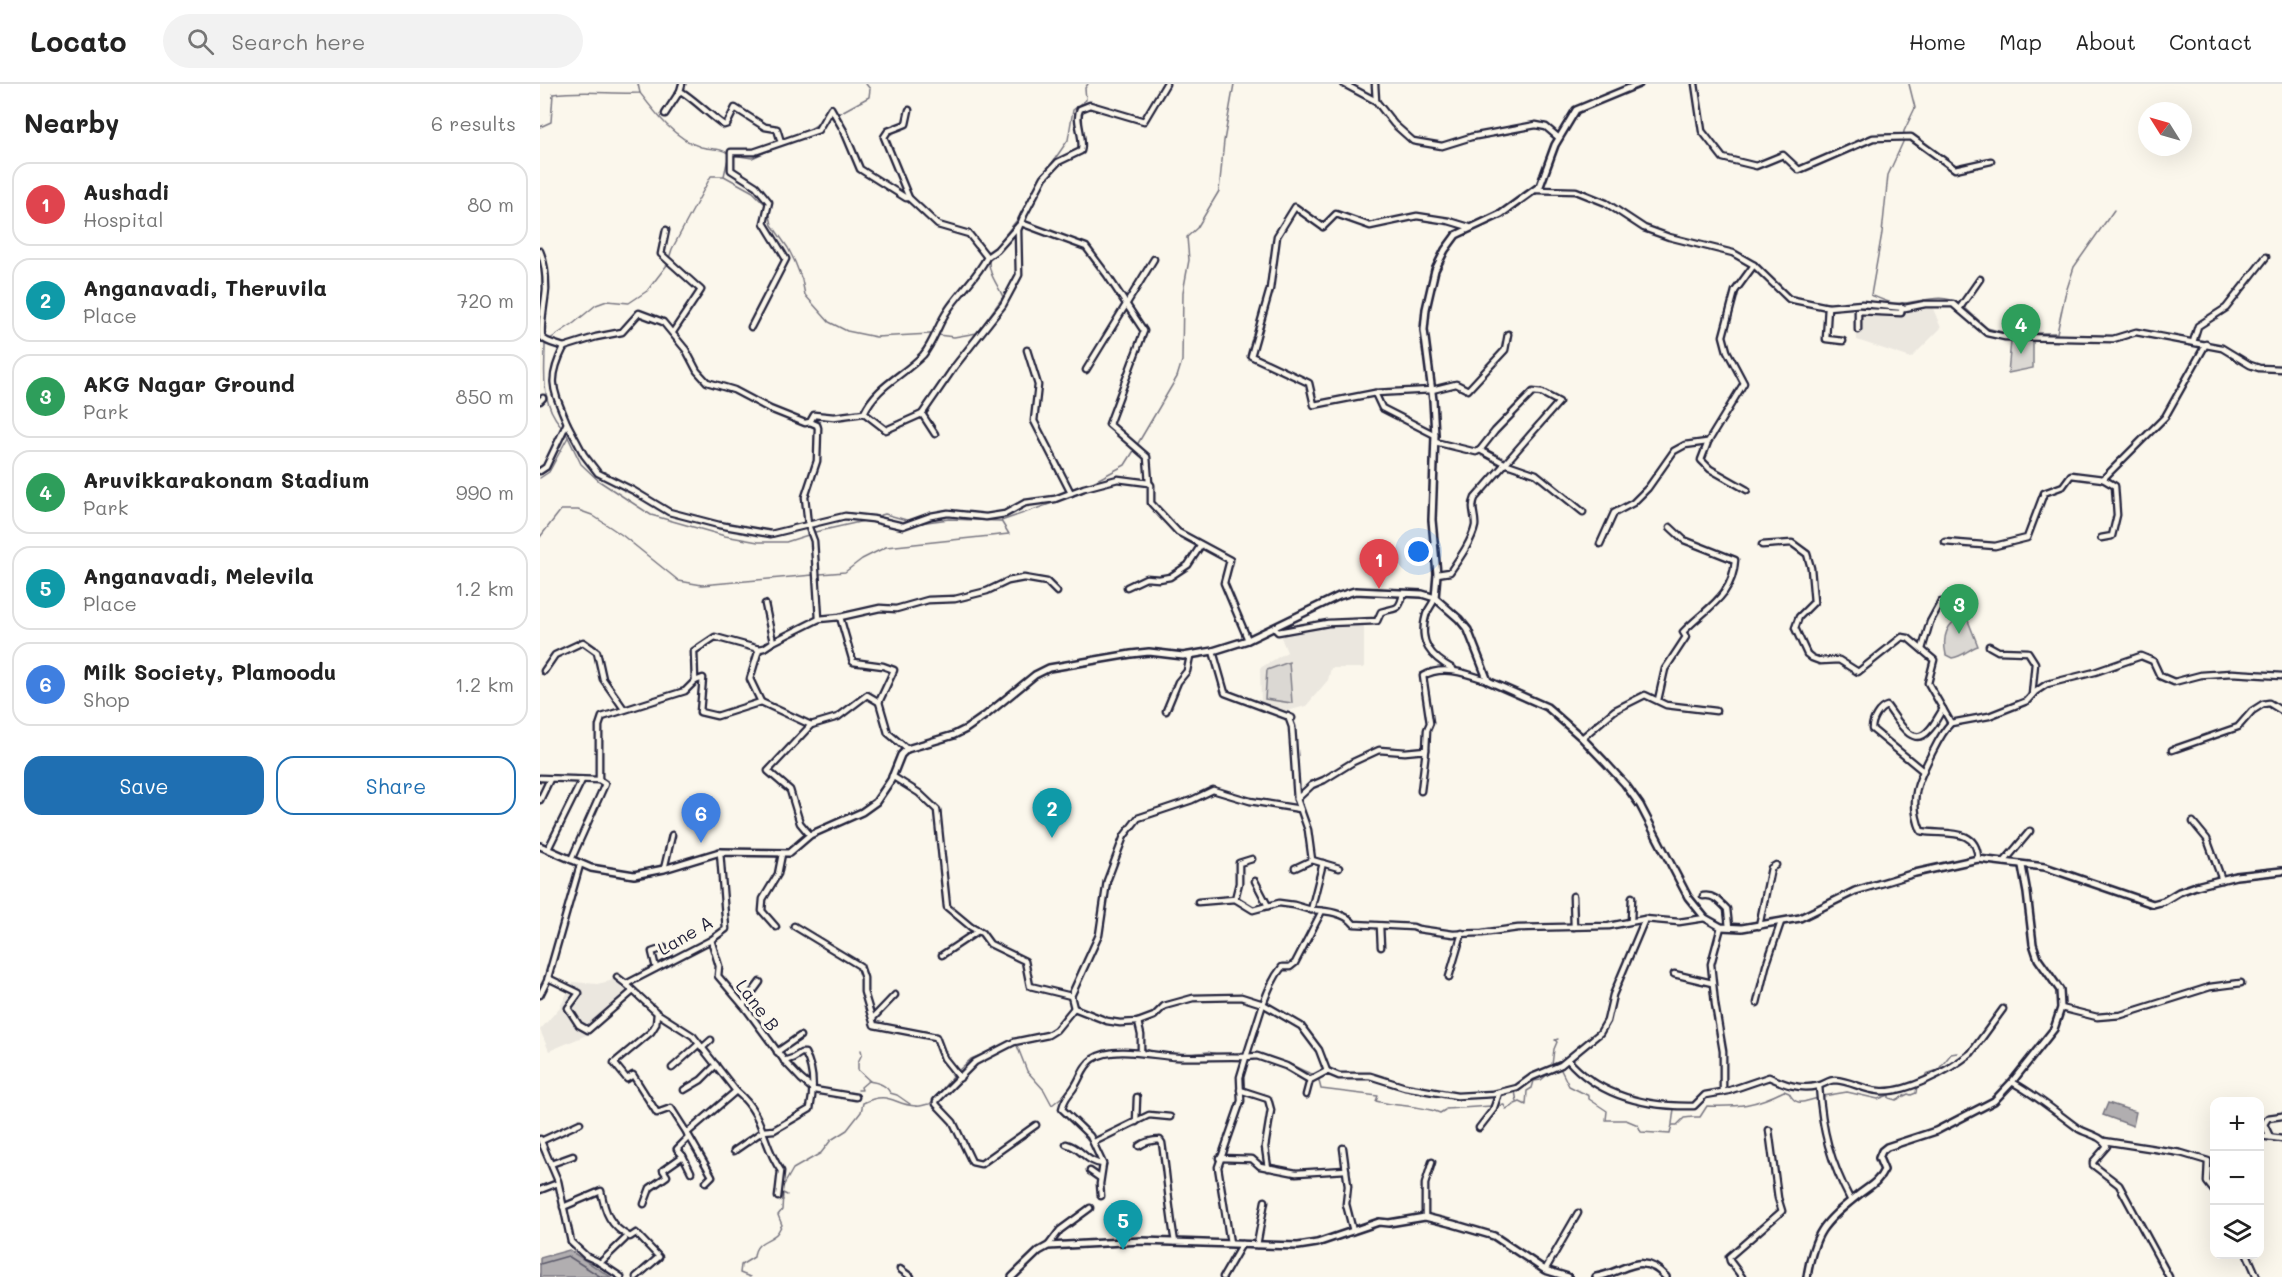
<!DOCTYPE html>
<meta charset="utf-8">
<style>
:root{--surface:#fff;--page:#f2f2f2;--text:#222;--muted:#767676;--line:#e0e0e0;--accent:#1f6fb2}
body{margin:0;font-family:Mali,sans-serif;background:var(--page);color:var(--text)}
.controls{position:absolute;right:18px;bottom:18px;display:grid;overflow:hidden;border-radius:12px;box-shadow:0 6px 24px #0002}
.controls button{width:54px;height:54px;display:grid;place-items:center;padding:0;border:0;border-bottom:2px solid var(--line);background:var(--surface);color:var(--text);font:30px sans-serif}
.compass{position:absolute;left:1598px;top:18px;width:54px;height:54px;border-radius:50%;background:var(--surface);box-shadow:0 6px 24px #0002;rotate:307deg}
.you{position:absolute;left:879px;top:468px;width:21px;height:21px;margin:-15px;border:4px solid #fff;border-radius:50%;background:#1a73e8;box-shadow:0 0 0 9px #1a73e833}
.badge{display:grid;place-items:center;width:39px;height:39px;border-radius:50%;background:var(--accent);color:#fff;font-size:20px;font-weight:700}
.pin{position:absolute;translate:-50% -50px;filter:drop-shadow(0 2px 3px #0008)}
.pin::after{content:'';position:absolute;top:32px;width:21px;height:18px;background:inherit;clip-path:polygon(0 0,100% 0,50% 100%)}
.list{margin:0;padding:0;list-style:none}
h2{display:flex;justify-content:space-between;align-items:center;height:78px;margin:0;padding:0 24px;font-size:26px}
h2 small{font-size:20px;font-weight:400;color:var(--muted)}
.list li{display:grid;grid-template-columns:39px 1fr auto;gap:18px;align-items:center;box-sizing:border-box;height:84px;margin:0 12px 12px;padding:0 12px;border:2px solid var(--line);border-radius:18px}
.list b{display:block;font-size:22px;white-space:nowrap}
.list p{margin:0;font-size:20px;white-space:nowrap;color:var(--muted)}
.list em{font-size:20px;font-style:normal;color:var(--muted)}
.actions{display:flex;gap:12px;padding:18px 24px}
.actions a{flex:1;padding:14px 0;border:2px solid var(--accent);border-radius:18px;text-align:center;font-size:21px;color:var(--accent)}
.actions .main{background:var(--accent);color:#fff}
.icon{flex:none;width:33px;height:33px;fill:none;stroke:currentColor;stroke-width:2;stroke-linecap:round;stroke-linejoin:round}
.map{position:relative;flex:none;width:1742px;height:1193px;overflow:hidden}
header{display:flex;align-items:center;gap:36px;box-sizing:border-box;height:84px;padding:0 30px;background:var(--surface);border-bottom:2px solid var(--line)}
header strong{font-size:28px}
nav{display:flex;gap:33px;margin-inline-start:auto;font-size:21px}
.search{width:420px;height:54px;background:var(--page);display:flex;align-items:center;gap:15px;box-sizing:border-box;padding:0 21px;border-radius:33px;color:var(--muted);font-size:22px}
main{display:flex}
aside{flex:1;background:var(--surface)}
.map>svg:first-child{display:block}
.built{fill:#ebe7df}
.green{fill:#dbd8d3;stroke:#7e7d87;stroke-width:1.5}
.water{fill:#b1aeb0;stroke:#787681;stroke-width:1.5}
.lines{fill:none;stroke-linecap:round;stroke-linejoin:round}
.shore{stroke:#5b5a6a;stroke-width:1.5}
.stream{stroke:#787681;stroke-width:1.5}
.minor-casing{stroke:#22223b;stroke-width:9}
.major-casing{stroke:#22223b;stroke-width:10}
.minor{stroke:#fbf7ec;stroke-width:4.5}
.major{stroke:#fbf7ec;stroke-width:5}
.labels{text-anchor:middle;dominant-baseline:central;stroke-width:6;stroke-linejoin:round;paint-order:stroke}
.street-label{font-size:18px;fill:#22223b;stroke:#fbf7ec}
</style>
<header>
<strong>Locato</strong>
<div class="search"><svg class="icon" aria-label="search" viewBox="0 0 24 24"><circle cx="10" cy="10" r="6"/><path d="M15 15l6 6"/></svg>Search here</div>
<nav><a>Home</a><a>Map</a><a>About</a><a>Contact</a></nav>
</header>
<main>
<aside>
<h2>Nearby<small>6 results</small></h2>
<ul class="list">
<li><span class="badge" style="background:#e0444e">1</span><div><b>Aushadi</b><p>Hospital</p></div><em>80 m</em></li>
<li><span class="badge" style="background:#0f9aa8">2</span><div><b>Anganavadi, Theruvila</b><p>Place</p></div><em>720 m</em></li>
<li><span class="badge" style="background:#2e9e5b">3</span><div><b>AKG Nagar Ground</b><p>Park</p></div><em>850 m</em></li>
<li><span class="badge" style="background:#2e9e5b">4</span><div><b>Aruvikkarakonam Stadium</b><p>Park</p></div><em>990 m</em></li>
<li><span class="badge" style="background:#0f9aa8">5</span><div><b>Anganavadi, Melevila</b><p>Place</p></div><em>1.2 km</em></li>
<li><span class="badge" style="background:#3f7fe0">6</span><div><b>Milk Society, Plamoodu</b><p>Shop</p></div><em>1.2 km</em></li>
</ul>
<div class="actions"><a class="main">Save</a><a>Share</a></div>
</aside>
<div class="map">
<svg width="1742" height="1193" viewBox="0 0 1742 1193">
<rect width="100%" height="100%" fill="#fbf7ec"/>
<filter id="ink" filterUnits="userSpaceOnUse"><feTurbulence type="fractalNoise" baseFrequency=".0167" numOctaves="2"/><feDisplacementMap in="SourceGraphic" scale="12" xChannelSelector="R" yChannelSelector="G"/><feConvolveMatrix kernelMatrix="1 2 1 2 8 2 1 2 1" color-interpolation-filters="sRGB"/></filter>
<g filter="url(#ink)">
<g class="built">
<path d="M1392 222 1401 244 1371 274 1317 256 1315 226H1365Z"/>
<path d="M824 534V584H791L788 596 766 622 747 627 721 619 720 584 747 568 738 546Z"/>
<path d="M75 892 93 910 49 950 9 967 0 946 20 923 33 898 57 900 70 897Z"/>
</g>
<g class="green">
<path d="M1493 255V284L1468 289 1471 257Z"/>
<path d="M1424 532 1427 534 1438 562C1428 565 1423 573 1412 574L1406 571C1402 554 1406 538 1424 532Z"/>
<path d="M749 578 752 619 725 615 727 586Z"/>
</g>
<g class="water">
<path d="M1568 1019 1596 1028 1593 1042 1563 1031Z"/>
<path d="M29 1166 71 1193H0V1174Z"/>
</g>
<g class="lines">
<path class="shore" d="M0 1180 28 1172 61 1193"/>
<g class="stream">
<path d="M1369 0 1375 24 1364 47 1363 58 1348 91 1342 149 1331 211C1338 214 1346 218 1353 219 1375 222 1399 206 1419 220"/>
<path d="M100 9C116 30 135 55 161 63 172 66 180 63 189 70L184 92 213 108 227 122"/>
<path d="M285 37 329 13 330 5 326 0"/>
<path d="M0 43 11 38 13 10C42 6 71 10 100 9L98 0"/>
<path d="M267 47 278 40"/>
<path d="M193 71 212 74 239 62"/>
<path d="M503 92 528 56 533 26 546 16 545 4 548 0"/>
<path d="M229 127 232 141 248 164 255 178 262 196 265 211 289 238 307 247 336 253 390 250"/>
<path d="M453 166 477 136 494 106"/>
<path d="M0 220 3 206 1 179"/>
<path d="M1423 222 1447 244 1466 249H1517L1525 211 1534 183 1574 126"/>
<path d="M398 251 414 253 437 249 463 213C457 199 448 190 449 175"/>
<path d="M10 255 34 239 56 221 67 217 89 219 107 207 127 181 132 165 171 92H184"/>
<path d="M0 257 5 260C5 291 0 317 21 342"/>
<path d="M26 349 41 380 59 397 111 431 185 452 218 458H246L268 451"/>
<path d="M597 361 637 293 642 277 643 208 649 176 647 153 657 144 679 107 684 57 694 0"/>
<path d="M0 394 9 388 28 353"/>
<path d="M553 398 585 381 595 365"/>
<path d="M338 432 345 430 370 437"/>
<path d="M380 439 409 435 460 437"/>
<path d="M275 448 324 437"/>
<path d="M0 453 21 426H38L52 431 82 451 139 497 162 501 273 491"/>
<path d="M280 490 305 488 322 475 346 463 469 450 461 437 544 408"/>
<path d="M476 959 487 987 504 1006 512 1021 529 1007"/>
<path d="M604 964 613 968"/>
<path d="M321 966 322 970 318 978V986L330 997"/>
<path d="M641 971 668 968 681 971"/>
<path d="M688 971 704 968"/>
<path d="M735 976C751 977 762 989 777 991"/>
<path d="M1012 981 1014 965 1017 958 1015 956 1018 955"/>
<path d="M1016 985 1019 984 1021 986 1029 1002 1049 1012V1015L1067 1027 1066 1036H1086L1098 1041 1101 1048 1130 1050 1132 1041H1137L1144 1034 1153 1033"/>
<path d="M419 986 431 975 457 964"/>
<path d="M778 993 781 1005 838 1012 836 1017C857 1023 882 1021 900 1029L905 1026"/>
<path d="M1385 993 1386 990 1398 986 1411 970 1417 969"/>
<path d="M318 1006H322L321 1003 328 997C336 998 347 1001 350 1009L357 1011 370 1020"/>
<path d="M975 1007 977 1018"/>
<path d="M1283 1012 1307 1008 1338 1015 1349 1011V1014L1356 1016 1368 1010 1371 1011 1376 1009 1377 1002"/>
<path d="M975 1020 980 1018 986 1021 987 1007 992 1004 994 997 1001 996 1012 987"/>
<path d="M956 1022 964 1021 966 1025 974 1021"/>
<path d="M906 1025 951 1022"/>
<path d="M1154 1033H1160L1167 1022C1199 1023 1214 1022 1244 1007L1249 1009C1257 1024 1264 1017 1278 1014"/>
<path d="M1132 1040 1134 1025"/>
<path d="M241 1106 253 1085 281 1069 291 1056 307 1046 321 1028 323 1019C350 1006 353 1021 376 1022 380 1023 385 1020 390 1020L414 991"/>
<path d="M240 1110 243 1116"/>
<path d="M210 1193 200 1189 201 1181 214 1173C215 1156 231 1157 237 1149 239 1147 240 1143 242 1141L238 1131 242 1126 243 1109 247 1111"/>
</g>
<g class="minor-casing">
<g id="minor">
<path d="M142 0 140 7C148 10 173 34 184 41L187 40 195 24 225 43 237 45 241 58"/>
<path d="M804 0 836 17 854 40 873 57 902 62 931 53 996 41 1006 43 1019 54"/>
<path d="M835 0 836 17"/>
<path d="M1155 0 1162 47 1183 74 1216 82 1243 71 1259 86 1333 54 1371 53 1415 85 1451 77"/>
<path d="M369 26 366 40 348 47 344 53 369 114"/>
<path d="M125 30 140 7"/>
<path d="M996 106 1036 107 1066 119 1104 144 1129 153 1193 169 1214 181 1249 215 1288 223 1322 220 1365 224 1385 220H1413L1447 249 1465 253 1573 255 1596 248 1682 264 1710 281 1719 284 1742 285"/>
<path d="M929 143 909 137 877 132 830 142 796 130 783 143 755 123 737 152 730 205 711 272 769 299 774 321 835 309 892 306 916 300 928 306 965 266 968 250"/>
<path d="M126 146 121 170 161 206 133 248"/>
<path d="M0 167C5 178 6 194 6 205 5 219 0 240 2 253 6 259 17 260 24 263"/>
<path d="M447 173 457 166 481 139 546 163 567 191 604 247 569 340 607 373 609 399"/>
<path d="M1288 223 1286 255 1303 257"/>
<path d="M1419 225 1440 195"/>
<path d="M211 243 246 175 224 139 229 118 216 102 191 86V68H214L278 46 291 24 304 47 320 85 366 114H369L398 141 429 150 447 173C437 193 420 208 408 226 398 240 394 258 383 271 363 292 336 302 324 329"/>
<path d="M1318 246V227L1361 229 1362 223"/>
<path d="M1653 258 1658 242 1686 224 1726 173"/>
<path d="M487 266 498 301 494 337 531 409"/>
<path d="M546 286 614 175"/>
<path d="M835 309 842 324 895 351"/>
<path d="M0 317 3 314"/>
<path d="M382 330 395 350"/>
<path d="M270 338 277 341 278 344 277 377 265 413 268 441 274 457 279 535"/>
<path d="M27 339 44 371 58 389 94 407 129 428 179 441 231 450 305 432 333 435 363 442 391 432 408 429 446 433 465 430 485 419 515 415 544 404 578 395 609 399 611 401V419L638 448 690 476 684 499 708 556"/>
<path d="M895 358 936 368 940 366 955 347 993 308 1002 309 1019 318 935 414C930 425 936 431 935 442 932 457 919 475 910 488L897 490"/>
<path d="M940 366 964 379 996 390 1043 428"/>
<path d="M0 387 6 383 27 339C13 305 7 297 24 263L56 253 82 248 99 229 123 238 146 266 157 287 167 298 194 306 230 325 265 339 270 338 274 331 294 333 324 329 346 346 382 330 415 282 463 221 479 191 478 146 484 131 504 93 518 78 541 67C545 53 534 37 540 25L550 21 604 37 626 0"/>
<path d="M1207 406 1170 385 1161 376 1168 358 1204 299 1187 267 1183 252 1195 207 1214 181"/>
<path d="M1561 454 1572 452 1577 431 1575 402 1563 395"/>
<path d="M1405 458 1455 462 1487 454 1504 409 1523 402 1531 391 1563 395 1625 333 1666 260"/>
<path d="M1060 460 1074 429 1093 419 1108 404 1134 367 1145 361 1167 358"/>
<path d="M1222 461 1252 459 1267 470 1271 484 1274 518 1259 533 1255 544 1267 570 1272 574 1280 577 1299 576 1318 588 1362 553 1368 554 1394 576 1388 599 1411 639"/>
<path d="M587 503 606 494 619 495 630 493 648 481 661 461"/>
<path d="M895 514C893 520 888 525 886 531 878 559 891 573 913 585"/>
<path d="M225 520 233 558 279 535 300 533 340 524 356 525 388 516 415 515 447 507 468 497 484 494 507 498 517 508"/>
<path d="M300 533 313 578 343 582 354 586 339 618 348 649 367 665"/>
<path d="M734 544 738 548 788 539 837 537 841 528C856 523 859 528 863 510"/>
<path d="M233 558 224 564 219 565 175 553 154 567 155 597 163 594 160 628 177 632 221 618 271 641"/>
<path d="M1449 562 1458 567 1488 568 1495 579 1492 611"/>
<path d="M219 565 210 595 221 618"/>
<path d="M1382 565 1390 538 1401 518"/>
<path d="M673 567 685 609 752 634"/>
<path d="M4 587 15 571 43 558 57 568 63 595 84 625"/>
<path d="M1118 616 1125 585 1146 553 1143 548C1166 524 1193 513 1195 476L1144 456 1130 443"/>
<path d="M626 627 638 598 647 587 650 572"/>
<path d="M748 632 752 643 757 715 768 746 772 776 755 784"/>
<path d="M1042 654 1075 626 1105 611 1126 621 1176 627"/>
<path d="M886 666 887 646 890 639 883 592C903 580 928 590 949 597"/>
<path d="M1632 666 1698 643 1712 627 1723 620 1729 619 1742 627"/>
<path d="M1383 687 1332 645C1332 636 1339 624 1347 622 1357 635 1372 666 1389 646 1395 640 1398 632 1403 625"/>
<path d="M352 692 379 709 397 726 407 823 431 843 442 849 450 860 485 877 490 902 531 912"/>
<path d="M0 694 59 696 65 700 31 776"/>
<path d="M59 696V642L62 633 145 607 155 597"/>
<path d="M757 715 772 701 784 696 813 678 839 666 865 668 886 666 881 707"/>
<path d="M0 716 10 695"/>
<path d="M760 725 710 717 673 706 652 716 598 734 584 752 567 797 559 851 531 912 534 924 567 937 580 939 598 938 614 932 624 922 653 914 701 913 723 920 706 973 717 972 746 982 770 996 787 987 799 992H830L865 1003 917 1012 953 1010 977 1004 992 993 1021 981 1060 949 1067 937 1073 911 1105 835"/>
<path d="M1653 738 1667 755 1682 796"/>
<path d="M270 751 260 739 250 706 228 687 271 641 298 633 327 611 339 618"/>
<path d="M8 765 42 696"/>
<path d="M1438 775C1437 741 1402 752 1381 747 1368 715 1378 696 1393 667 1398 657 1403 647 1411 639L1449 632 1487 617 1495 608 1507 600 1555 588 1601 572 1613 577 1620 592 1634 598 1661 591 1692 589 1742 592"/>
<path d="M772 776 799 784"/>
<path d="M1464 778 1490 747"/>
<path d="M124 785 132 751"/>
<path d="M715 797 728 822"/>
<path d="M1033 812 1034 843"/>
<path d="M1163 812C1174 810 1180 818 1187 825L1189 843"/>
<path d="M695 815 699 799V779L712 775"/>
<path d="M658 818 695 815 713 826 739 819 754 821 771 826 783 779"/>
<path d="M771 826C785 827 805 828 814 840L873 843 878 845 913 850 942 849 978 844 1069 842 1105 835 1139 838 1165 834"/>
<path d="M782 827 755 879 750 883H742C733 894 728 907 723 920L761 942 779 966 787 987"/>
<path d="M1091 837 1092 813"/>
<path d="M254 842 320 882 324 894V908L334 941 396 953 404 974 420 994"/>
<path d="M840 842 841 863"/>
<path d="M1219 842 1231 784 1236 781"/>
<path d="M236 843 222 827 223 815 238 790 242 770"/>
<path d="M1181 843 1171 880 1175 920 1183 967V1008"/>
<path d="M171 856 179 882 178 892 207 926 246 979 261 995 274 1006 316 1013"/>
<path d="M402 871 438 847"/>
<path d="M116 884 112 868 124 864"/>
<path d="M1134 890 1172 899"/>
<path d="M77 893 86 900"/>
<path d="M909 893 922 849"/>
<path d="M8 894 39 909 28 924 39 941 48 946 93 907"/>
<path d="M0 911 7 897 40 781"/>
<path d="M1217 919 1226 882 1241 838"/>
<path d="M203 921 220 898"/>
<path d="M1521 924 1557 933 1581 931 1670 903 1701 899"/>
<path d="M117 929 116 940 111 948 74 979 87 995 93 991 117 1029 131 1024 147 1049 196 1007 153 952 117 929 115 927 86 900 171 856 186 845 180 768"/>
<path d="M333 934 355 911"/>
<path d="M598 938 601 951V968"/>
<path d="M162 964 171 956"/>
<path d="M237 968 260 952"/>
<path d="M1028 976C1060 1013 1106 1023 1154 1022L1165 1011 1188 1007 1229 993C1244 1000 1260 1006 1277 1002 1284 1001 1288 996 1295 996 1311 997 1323 1006 1339 1007 1366 1010 1410 986 1431 969L1463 925"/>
<path d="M132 984 159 960"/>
<path d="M1472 998C1496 1011 1517 1029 1539 1045 1548 1050 1562 1052 1567 1062L1553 1078V1081L1579 1101 1629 1193"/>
<path d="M1279 1002C1282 1047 1290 1077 1311 1117"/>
<path d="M144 1006 161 996 176 981"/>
<path d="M700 1006 728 1015 731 1026 725 1063 728 1084"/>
<path d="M196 1007C226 1032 221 1059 241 1087L238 1113"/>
<path d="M766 1011 770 996"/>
<path d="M596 1038 597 1013"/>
<path d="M496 1041 441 1080 432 1078 413 1038 396 1020V1017L435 978 474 958 508 951 516 946 534 924"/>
<path d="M939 1044 953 1026 959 1009"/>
<path d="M149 1052 172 1092 166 1098"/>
<path d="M1720 1052 1742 1055"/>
<path d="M1730 1053 1724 1040 1728 1034 1742 1032"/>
<path d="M0 1055 18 1097 31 1158 46 1172 57 1177 81 1193"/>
<path d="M1 1057 40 1039"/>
<path d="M1564 1057 1641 1069 1668 1077 1667 1098 1674 1107"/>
<path d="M554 1058 609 1031 630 1033"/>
<path d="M526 1060C543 1064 544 1078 563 1080"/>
<path d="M599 1062C606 1057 611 1057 620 1056L622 1059C627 1092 629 1125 635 1158"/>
<path d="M803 1064 808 1102 806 1120 813 1147"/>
<path d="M194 1067 223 1047 234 1046 270 1025C274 1006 275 987 265 969H261L253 974 244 977"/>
<path d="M143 1072 151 1088"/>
<path d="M679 1074 712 1075 720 1082 756 1089 806 1086"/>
<path d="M11 1080 33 1072"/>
<path d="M550 1087 560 1094"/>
<path d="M0 1106 18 1099"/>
<path d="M561 1112 560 1100 563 1080 550 1052 522 1025C525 1012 529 1012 535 1002 541 993 543 982 553 975 573 961 614 972 636 973 659 974 683 972 706 973L700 993 701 1017 678 1083 690 1159"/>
<path d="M104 1120 110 1104 127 1092 123 1086 143 1072 137 1065 148 1054 147 1049"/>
<path d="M23 1123 61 1107C65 1129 70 1142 90 1153L96 1149 119 1173 96 1193"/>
<path d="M885 1133V1100L892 1078"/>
<path d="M717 1161 725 1117"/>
<path d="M508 1162 520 1146 550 1124"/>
<path d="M1707 1170 1717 1193"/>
<path d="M60 1179 85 1155"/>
<path d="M360 1185 371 1193"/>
<path d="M1005 1186 1038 1129"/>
<path d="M683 1193 702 1160"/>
<path d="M1202 1193 1190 1177 1189 1173 1242 1127 1238 1114 1229 1046"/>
</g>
</g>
<g class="major-casing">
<g id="major">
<path d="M895 514 897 490 892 436 895 351 893 316 884 246 886 225 895 186 905 166 916 151 961 130 1000 102 1015 61 1036 26 1099 0"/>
<path d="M0 762 51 784 94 791 124 785 180 768 249 769 270 751 322 728 336 718 351 696 361 671 367 665 414 651 426 645 446 631 495 591 509 584 591 570 609 568 643 572 673 567 708 556 799 512 815 507 882 510 895 514 919 535 928 546 948 597 1007 623 1042 654 1064 677 1085 700 1100 721 1148 813 1165 834 1181 843 1202 844 1260 834 1315 807 1375 789 1438 775 1505 783 1613 820 1624 817 1639 808 1656 802 1696 792 1742 787"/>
<path d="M472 1193 499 1167 508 1162 602 1157 758 1162 777 1159 839 1138 849 1139 885 1133 913 1140 954 1152 1005 1186 1028 1193"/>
<path d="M1056 1193C1084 1189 1101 1165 1126 1193"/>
<path d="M1267 1193C1274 1149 1283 1139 1317 1112 1328 1103 1338 1099 1344 1086L1339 1074 1342 1067 1347 1063 1396 1047 1454 1017 1472 998 1514 945 1521 924 1520 906 1498 875 1493 860 1487 809 1482 782"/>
</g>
</g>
<use href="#minor" class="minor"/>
<use href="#major" class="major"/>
</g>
</g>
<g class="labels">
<g class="street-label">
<text transform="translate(145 851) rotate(-30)">Lane A</text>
<text transform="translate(218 921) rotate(53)">Lane B</text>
</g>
</g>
</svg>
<div class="controls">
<button>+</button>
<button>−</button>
<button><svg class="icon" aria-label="layers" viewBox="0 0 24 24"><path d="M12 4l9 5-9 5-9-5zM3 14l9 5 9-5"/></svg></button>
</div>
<svg class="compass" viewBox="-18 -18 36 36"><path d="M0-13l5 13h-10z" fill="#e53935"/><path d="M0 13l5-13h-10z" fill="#767676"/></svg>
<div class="you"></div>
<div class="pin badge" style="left:839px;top:505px;background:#e0444e">1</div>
<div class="pin badge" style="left:512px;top:754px;background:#0f9aa8">2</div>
<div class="pin badge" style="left:1419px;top:550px;background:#2e9e5b">3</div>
<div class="pin badge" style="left:1481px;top:270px;background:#2e9e5b">4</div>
<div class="pin badge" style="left:583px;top:1166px;background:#0f9aa8">5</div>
<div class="pin badge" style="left:161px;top:759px;background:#3f7fe0">6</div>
</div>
</main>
